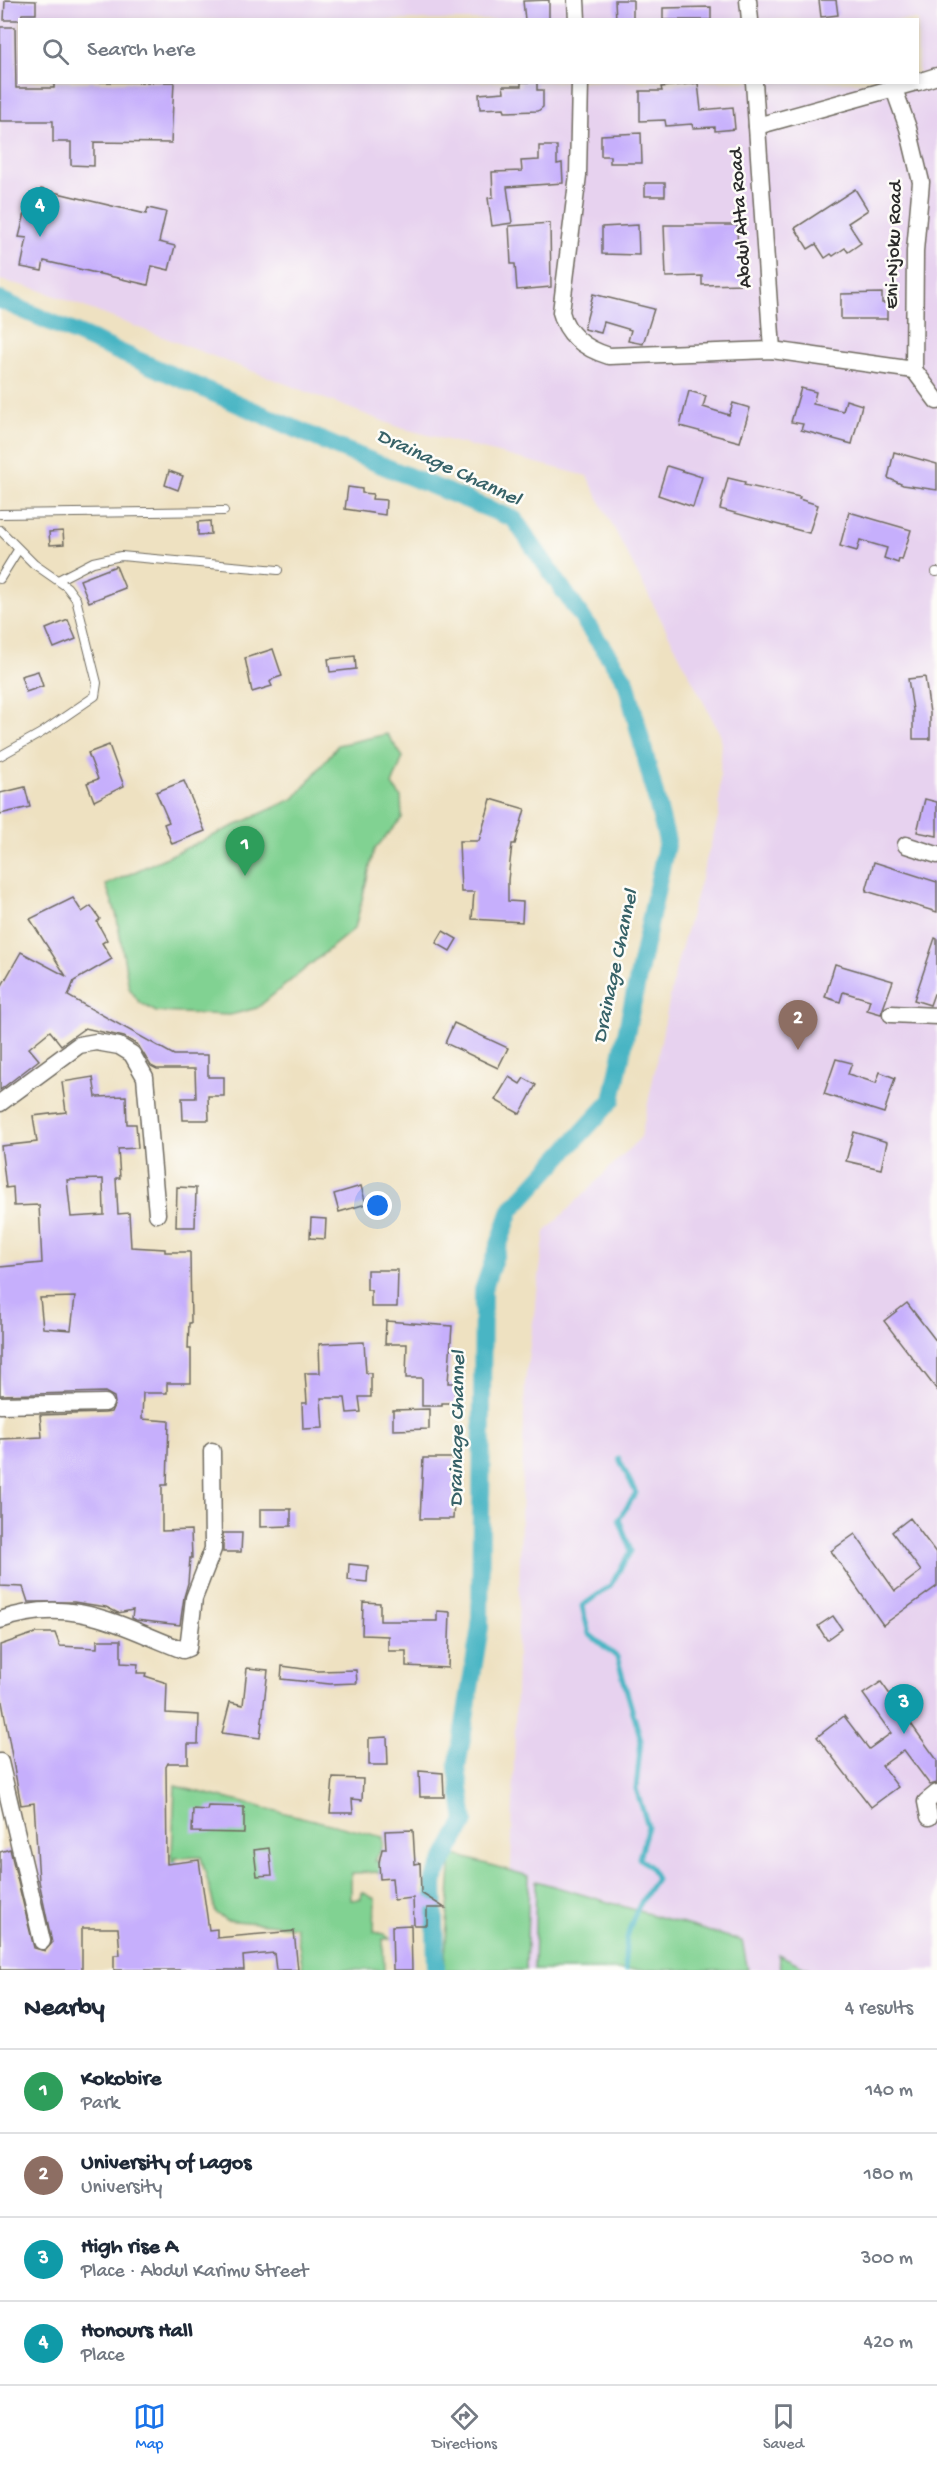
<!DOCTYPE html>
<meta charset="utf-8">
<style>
:root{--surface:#fff;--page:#f2f2f3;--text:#1f2937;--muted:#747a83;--line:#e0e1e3;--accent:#1a73e8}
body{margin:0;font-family:"Gochi Hand",sans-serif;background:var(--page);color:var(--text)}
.you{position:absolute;left:378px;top:1206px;width:21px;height:21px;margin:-15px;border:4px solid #fff;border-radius:50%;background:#1a73e8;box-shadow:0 0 0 9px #1a73e833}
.badge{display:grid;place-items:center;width:39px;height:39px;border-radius:50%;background:var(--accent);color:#fff;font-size:20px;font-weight:700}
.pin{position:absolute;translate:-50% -50px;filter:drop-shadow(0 2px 3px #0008)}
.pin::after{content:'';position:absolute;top:32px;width:21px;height:18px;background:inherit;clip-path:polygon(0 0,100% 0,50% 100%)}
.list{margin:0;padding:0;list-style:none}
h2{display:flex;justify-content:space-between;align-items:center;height:78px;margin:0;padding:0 24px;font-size:26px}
h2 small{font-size:20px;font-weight:400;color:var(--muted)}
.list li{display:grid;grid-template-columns:39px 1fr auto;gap:18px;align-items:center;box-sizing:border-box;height:84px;padding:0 24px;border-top:2px solid var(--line)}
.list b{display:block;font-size:22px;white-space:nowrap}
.list p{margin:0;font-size:20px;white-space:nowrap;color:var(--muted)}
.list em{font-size:20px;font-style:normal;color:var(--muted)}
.icon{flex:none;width:33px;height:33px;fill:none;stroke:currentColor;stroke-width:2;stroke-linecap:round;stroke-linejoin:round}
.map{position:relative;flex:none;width:937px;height:1970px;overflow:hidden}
.search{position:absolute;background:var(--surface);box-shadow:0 3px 9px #0003;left:18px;right:18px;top:18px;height:66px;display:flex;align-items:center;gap:15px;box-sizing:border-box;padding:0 21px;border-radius:0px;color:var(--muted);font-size:22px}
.sheet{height:414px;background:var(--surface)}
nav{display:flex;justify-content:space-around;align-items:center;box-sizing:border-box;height:84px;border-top:2px solid var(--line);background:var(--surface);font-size:16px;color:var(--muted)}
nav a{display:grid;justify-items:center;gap:3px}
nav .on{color:var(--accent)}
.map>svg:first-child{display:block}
.built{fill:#e7d2ef;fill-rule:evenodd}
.green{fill:#81d292;stroke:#567e5e;stroke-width:1.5}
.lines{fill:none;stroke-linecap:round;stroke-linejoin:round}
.stream{stroke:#48b5c4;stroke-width:5}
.canal{stroke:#48b5c4;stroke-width:18}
.building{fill:#c6affc;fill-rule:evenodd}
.service-casing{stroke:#6f6b60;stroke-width:10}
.minor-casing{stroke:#6f6b60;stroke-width:19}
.service{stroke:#fff;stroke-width:8}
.minor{stroke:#fff;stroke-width:16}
.labels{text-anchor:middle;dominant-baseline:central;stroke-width:5;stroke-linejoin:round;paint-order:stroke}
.street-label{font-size:20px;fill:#2b2b2b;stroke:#fdfcf7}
.water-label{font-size:21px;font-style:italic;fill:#376268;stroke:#fdfcf7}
</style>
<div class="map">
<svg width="937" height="1970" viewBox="0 0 937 1970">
<rect width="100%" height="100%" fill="#fdfcf7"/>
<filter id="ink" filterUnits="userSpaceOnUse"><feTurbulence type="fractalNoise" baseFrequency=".0167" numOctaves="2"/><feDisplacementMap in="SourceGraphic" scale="12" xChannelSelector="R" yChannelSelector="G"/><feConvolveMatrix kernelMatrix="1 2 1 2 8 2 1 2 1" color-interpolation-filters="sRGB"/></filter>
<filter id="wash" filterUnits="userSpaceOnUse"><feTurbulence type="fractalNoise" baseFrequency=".008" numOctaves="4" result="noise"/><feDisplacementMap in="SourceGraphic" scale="24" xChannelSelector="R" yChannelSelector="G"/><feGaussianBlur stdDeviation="1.35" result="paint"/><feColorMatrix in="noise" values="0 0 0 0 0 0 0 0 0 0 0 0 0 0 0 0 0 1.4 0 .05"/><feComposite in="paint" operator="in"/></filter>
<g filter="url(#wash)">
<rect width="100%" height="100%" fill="#eee1c1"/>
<path class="built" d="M0 0H937V1970H508L525 1382 545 1232 641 1137 677 963 719 815 721 736 587 476 401 428 37 289 0 280ZM20 20H918V82H20Z"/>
<g class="green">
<path d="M387 734 403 757 392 785 401 797 402 818 374 850 355 928 257 1008 230 1015 156 1012 139 1002 129 988 116 913 106 885 295 798 338 745Z"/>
<path d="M175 1786 383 1837V1845L375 1861 386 1862V1872L351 1873V1900L361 1899 362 1892 375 1899 374 1932 384 1934 390 1939H383L384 1970H303L296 1927 226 1920 216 1913 201 1857 175 1858 181 1894 170 1898Z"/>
<path d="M452 1854 529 1876 526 1970H444Z"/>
<path d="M536 1881 742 1941 748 1970H534Z"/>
<path d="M778 1954 811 1970H781Z"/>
</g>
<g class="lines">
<path class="stream" d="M619 1459 636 1493 619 1519 631 1551 610 1586 582 1606 589 1634 617 1657 641 1740 636 1789 648 1826 639 1858 651 1868 656 1879C637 1905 621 1937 626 1970"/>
<path class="canal" d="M0 300 337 447 514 519 626 681 667 841 612 1100 511 1210 483 1290 480 1627 457 1768 465 1821 434 1879 436 1970"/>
</g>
<g id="blocks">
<g class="building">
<path d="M5 0 36 1V14H22L20 20H4Z"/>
<path d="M549 0V20H525L523 1Z"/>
<path d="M615 0H633V20H616Z"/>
<path d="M819 0H836L838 15 821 17Z"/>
<path d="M711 7V20H663V8Z"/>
<path d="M0 27H15L16 88H54V82H174L171 143 94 142V166L71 165V142H53V121H0Z"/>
<path d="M521 82H537V90H543V107L538 111 505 112 504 108 480 109 479 94 504 92 503 86H521Z"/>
<path d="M698 83 701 110 733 107 735 129 715 131V127L693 128 692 124 666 126 665 120 640 121V91H662L661 87Z"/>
<path d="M641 133 642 163H610V156H601V135Z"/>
<path d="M539 146H557V164L562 163 563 183 507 187 512 223 492 226 488 198 493 197 492 172 522 171 521 161 539 160Z"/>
<rect x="645" y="183" width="20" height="13"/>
<path d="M41 189 146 214 148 208 166 212 159 242 175 246 169 270 152 266 148 285 44 261 42 271 21 267 27 238 19 237 26 209 36 211Z"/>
<path d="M855 189 868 210 848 223 861 243 848 252 845 248 833 256 831 254 825 258 816 244 808 249 795 228Z"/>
<path d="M550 223 551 287 517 290 515 264H511L509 226Z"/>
<path d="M638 225 639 255 602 254V227Z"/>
<path d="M664 225H737L738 261H744L745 284 702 285V276L666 277Z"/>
<path d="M882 293V303H887V319H841V294Z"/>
<path d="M593 294 654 309 643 344 628 341 631 330 604 322 601 333 584 329Z"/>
<path d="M801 388 816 392 813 404 843 411 846 400 862 405 852 444 801 430 803 424 791 422Z"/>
<path d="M689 391 706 396 703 407 729 415 733 403 750 408 740 442 680 426Z"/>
<path d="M894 452 937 464V490L903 485 888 478Z"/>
<path d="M667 466 702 477 693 507 658 495Z"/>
<path d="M169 471 183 476 178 490 165 485Z"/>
<path d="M728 478 745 482 744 485 800 497 799 499 818 505 809 533 720 509Z"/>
<path d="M348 487 362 489V493L373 494 372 499 386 500 385 515 345 509Z"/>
<path d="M849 512 911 530 902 560 899 559 898 563 884 558 887 548 860 540 857 551 840 546Z"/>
<path d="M210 521 211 534 198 535V522Z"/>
<path d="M63 531 64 544 50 545 49 532Z"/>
<path d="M116 566 125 588 89 602 80 580Z"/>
<path d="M68 620 76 639 54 648 46 629Z"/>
<path d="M273 649 282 676 273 679 270 682 272 686 252 692 245 658Z"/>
<path d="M355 656 356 669 330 672 328 659Z"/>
<path d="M38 671 43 686 26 692 21 676Z"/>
<path d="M925 677 930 713V739H913V710L908 679Z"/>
<path d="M109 745 124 786 94 801 87 783 98 779 88 753Z"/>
<path d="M184 781 205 831 172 844 164 824 169 822 156 792Z"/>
<path d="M25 787 30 807 0 814V793Z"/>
<path d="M491 799 525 809 515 844H512L508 880V901L523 902 522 922 472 919 474 892H461L459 841H479Z"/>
<path d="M925 799 937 802V836L917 832Z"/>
<path d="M874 862 937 882V912L866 891Z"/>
<path d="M73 898 82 912 91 906 100 919 97 922 107 940 102 943 112 959 74 981 68 996 174 1055H208V1077H224V1096H208L209 1120H183L182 1098H196L195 1069H157L151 1066 138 1045 124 1037 85 1028 61 1045 50 1031 29 1048 39 1060 0 1090V989L21 952 66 976 30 919Z"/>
<path d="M443 931 457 939 450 951 436 943Z"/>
<path d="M935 938 937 939V995L934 994 930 1005 914 1000Z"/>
<path d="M835 964 893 981 881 1014 867 1010 870 1000 843 992 840 1002 825 997Z"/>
<path d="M454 1023 508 1048 498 1068 445 1043Z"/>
<path d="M836 1059 852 1063 848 1074 876 1083 880 1072 895 1078 884 1113 824 1094Z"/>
<path d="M93 1077 96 1097 126 1096 127 1124H136L138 1148 118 1149 120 1178H116L118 1214 129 1213 131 1247 165 1249V1252H190L191 1323H189L188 1349H191V1383H167V1393H143L142 1419 169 1421 167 1485H162V1531L191 1530 192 1558H190L188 1583 184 1597 180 1625 136 1620 132 1618 133 1610 118 1613 106 1607 74 1602H28L23 1587 0 1586V1439L42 1437 40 1415 105 1413 111 1412 115 1403 114 1397 105 1392 0 1395V1267L42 1263 39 1205 14 1206 13 1187 6 1188 1 1146 37 1142 33 1116 66 1112 62 1082ZM103 1179 104 1215 71 1217 67 1180ZM75 1297 71 1330 43 1328 40 1298Z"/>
<path d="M509 1077 520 1084 524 1078 536 1085 520 1114 495 1100Z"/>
<path d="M854 1132 887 1142 881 1169 846 1161Z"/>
<path d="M361 1186 366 1204 339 1212 334 1194Z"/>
<path d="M177 1187 196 1188 195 1227H176Z"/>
<path d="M311 1218 326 1219 325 1239 310 1238Z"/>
<path d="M367 1270H398L397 1307H371V1290H367Z"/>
<path d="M907 1303 937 1342V1390L884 1321Z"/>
<path d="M386 1321 452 1326 448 1383H455V1403H442V1406H422V1378H406L407 1344H385Z"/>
<path d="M364 1342 366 1373H371V1397H359L361 1412 347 1413 345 1398H321L323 1428 303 1429 302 1403H307L305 1373H320L319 1344Z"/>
<path d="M429 1409V1429L393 1430V1410Z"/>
<path d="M423 1458H453V1479H455L453 1519H420Z"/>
<path d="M260 1509H291V1526L260 1527Z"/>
<path d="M910 1518 937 1554V1586L883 1625 831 1551 855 1534 895 1591 921 1571 892 1532Z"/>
<path d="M223 1533H242L241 1552H223Z"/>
<path d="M349 1564 368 1566 367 1582 348 1580Z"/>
<path d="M363 1602 380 1603V1621H437V1611L450 1612 448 1668 406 1666V1651H388V1636L362 1635Z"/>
<path d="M833 1616 842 1629 827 1640 818 1626Z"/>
<path d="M35 1633H55L60 1646 97 1648V1640H121V1663L138 1664 137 1673H146L145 1676 167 1683 166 1713 199 1715 198 1744H188V1763H168L166 1767 167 1864 199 1860 209 1930 217 1929V1938L294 1931 298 1970H276L274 1953 243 1956 244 1970H114V1955H120L118 1928H82V1970H0V1852L10 1849 34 1948 45 1951 52 1943 39 1881 34 1803 21 1805 0 1691V1645Z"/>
<path d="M282 1666 318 1671 356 1670 357 1683 330 1684 281 1679Z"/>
<path d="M247 1668 268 1670 260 1738 222 1733 230 1702 243 1705Z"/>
<path d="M881 1682 937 1760V1783L930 1785 904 1750 882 1766 898 1787 871 1807 817 1737 844 1716 869 1749 891 1733 863 1694Z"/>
<path d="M387 1737 388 1765H369V1738Z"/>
<path d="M419 1771 443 1773 444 1797H420Z"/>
<path d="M333 1778 363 1779 362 1800 352 1799 353 1813H330Z"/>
<path d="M208 1806 244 1807V1833L192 1832 193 1809 207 1810Z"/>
<path d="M413 1830 415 1864 420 1863 421 1893 445 1908H427V1925H414L413 1898 394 1900 392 1878 380 1879 379 1862 382 1849H386L385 1831Z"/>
<path d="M269 1848 272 1875 257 1876 254 1850Z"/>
<path d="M411 1925 412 1970H393L392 1926Z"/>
</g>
</g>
</g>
<g filter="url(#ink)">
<use href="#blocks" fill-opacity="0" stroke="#6f6b60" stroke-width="1.5"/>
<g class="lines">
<g class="service-casing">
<g id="service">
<path d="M0 514 224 511"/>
<path d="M0 530 34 564 67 587 76 599 97 683 95 696 41 733 0 756"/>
<path d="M936 572H937"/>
<path d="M0 579 18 550"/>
<path d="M58 580 93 562 121 556 278 570"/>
</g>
</g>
<g class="minor-casing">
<g id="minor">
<path d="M576 0 577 20"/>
<path d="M748 0 750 20"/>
<path d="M580 82 578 175 561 312C567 336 586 349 609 356L772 350 914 370"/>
<path d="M754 82 772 350"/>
<path d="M918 82 937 76"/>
<path d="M894 89 908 128 921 182 915 251 914 370"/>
<path d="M757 126 916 82"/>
<path d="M914 370 937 401"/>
<path d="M906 845 937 855"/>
<path d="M891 1014 937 1016"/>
<path d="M0 1103 79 1045 96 1042 119 1046 132 1054 145 1077 157 1214"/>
<path d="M0 1405 105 1403"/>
<path d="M0 1620C72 1595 118 1625 183 1650L188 1648 194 1598 213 1549 212 1451"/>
<path d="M0 1762 42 1941"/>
<path d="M929 1817 926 1802 937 1793"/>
</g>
</g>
<use href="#service" class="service"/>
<use href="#minor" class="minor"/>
</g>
</g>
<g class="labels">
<g class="street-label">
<text transform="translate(742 218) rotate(-94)">Abdul Atta Road</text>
<text transform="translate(895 245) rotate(-88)">Eni-Njoku Road</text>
</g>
<g class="water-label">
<text transform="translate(448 469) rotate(25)">Drainage Channel</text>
<text transform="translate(617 967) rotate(-78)">Drainage Channel</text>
<text transform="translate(459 1429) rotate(-89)">Drainage Channel</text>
</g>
</g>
</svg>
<div class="you"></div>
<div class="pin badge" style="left:245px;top:876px;background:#2e9e5b">1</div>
<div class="pin badge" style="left:798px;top:1050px;background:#8d6e63">2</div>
<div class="pin badge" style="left:904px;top:1734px;background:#0f9aa8">3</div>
<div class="pin badge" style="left:40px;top:237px;background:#0f9aa8">4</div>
<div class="search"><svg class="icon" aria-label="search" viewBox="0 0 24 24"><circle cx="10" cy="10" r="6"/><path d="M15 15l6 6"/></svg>Search here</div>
</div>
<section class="sheet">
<h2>Nearby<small>4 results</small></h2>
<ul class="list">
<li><span class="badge" style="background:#2e9e5b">1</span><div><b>Kokobire</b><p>Park</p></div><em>140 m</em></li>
<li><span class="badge" style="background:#8d6e63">2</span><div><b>University of Lagos</b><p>University</p></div><em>180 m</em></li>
<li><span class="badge" style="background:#0f9aa8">3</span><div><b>High rise A</b><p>Place · Abdul Karimu Street</p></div><em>300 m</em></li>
<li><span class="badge" style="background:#0f9aa8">4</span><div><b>Honours Hall</b><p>Place</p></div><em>420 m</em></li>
</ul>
</section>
<nav>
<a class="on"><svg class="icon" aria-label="map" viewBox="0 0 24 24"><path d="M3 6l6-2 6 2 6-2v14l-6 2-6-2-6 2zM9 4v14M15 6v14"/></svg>Map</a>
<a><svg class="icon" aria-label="directions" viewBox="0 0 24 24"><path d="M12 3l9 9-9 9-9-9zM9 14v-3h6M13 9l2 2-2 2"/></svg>Directions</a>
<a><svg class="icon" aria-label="saved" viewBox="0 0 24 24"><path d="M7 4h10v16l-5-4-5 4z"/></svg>Saved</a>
</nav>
